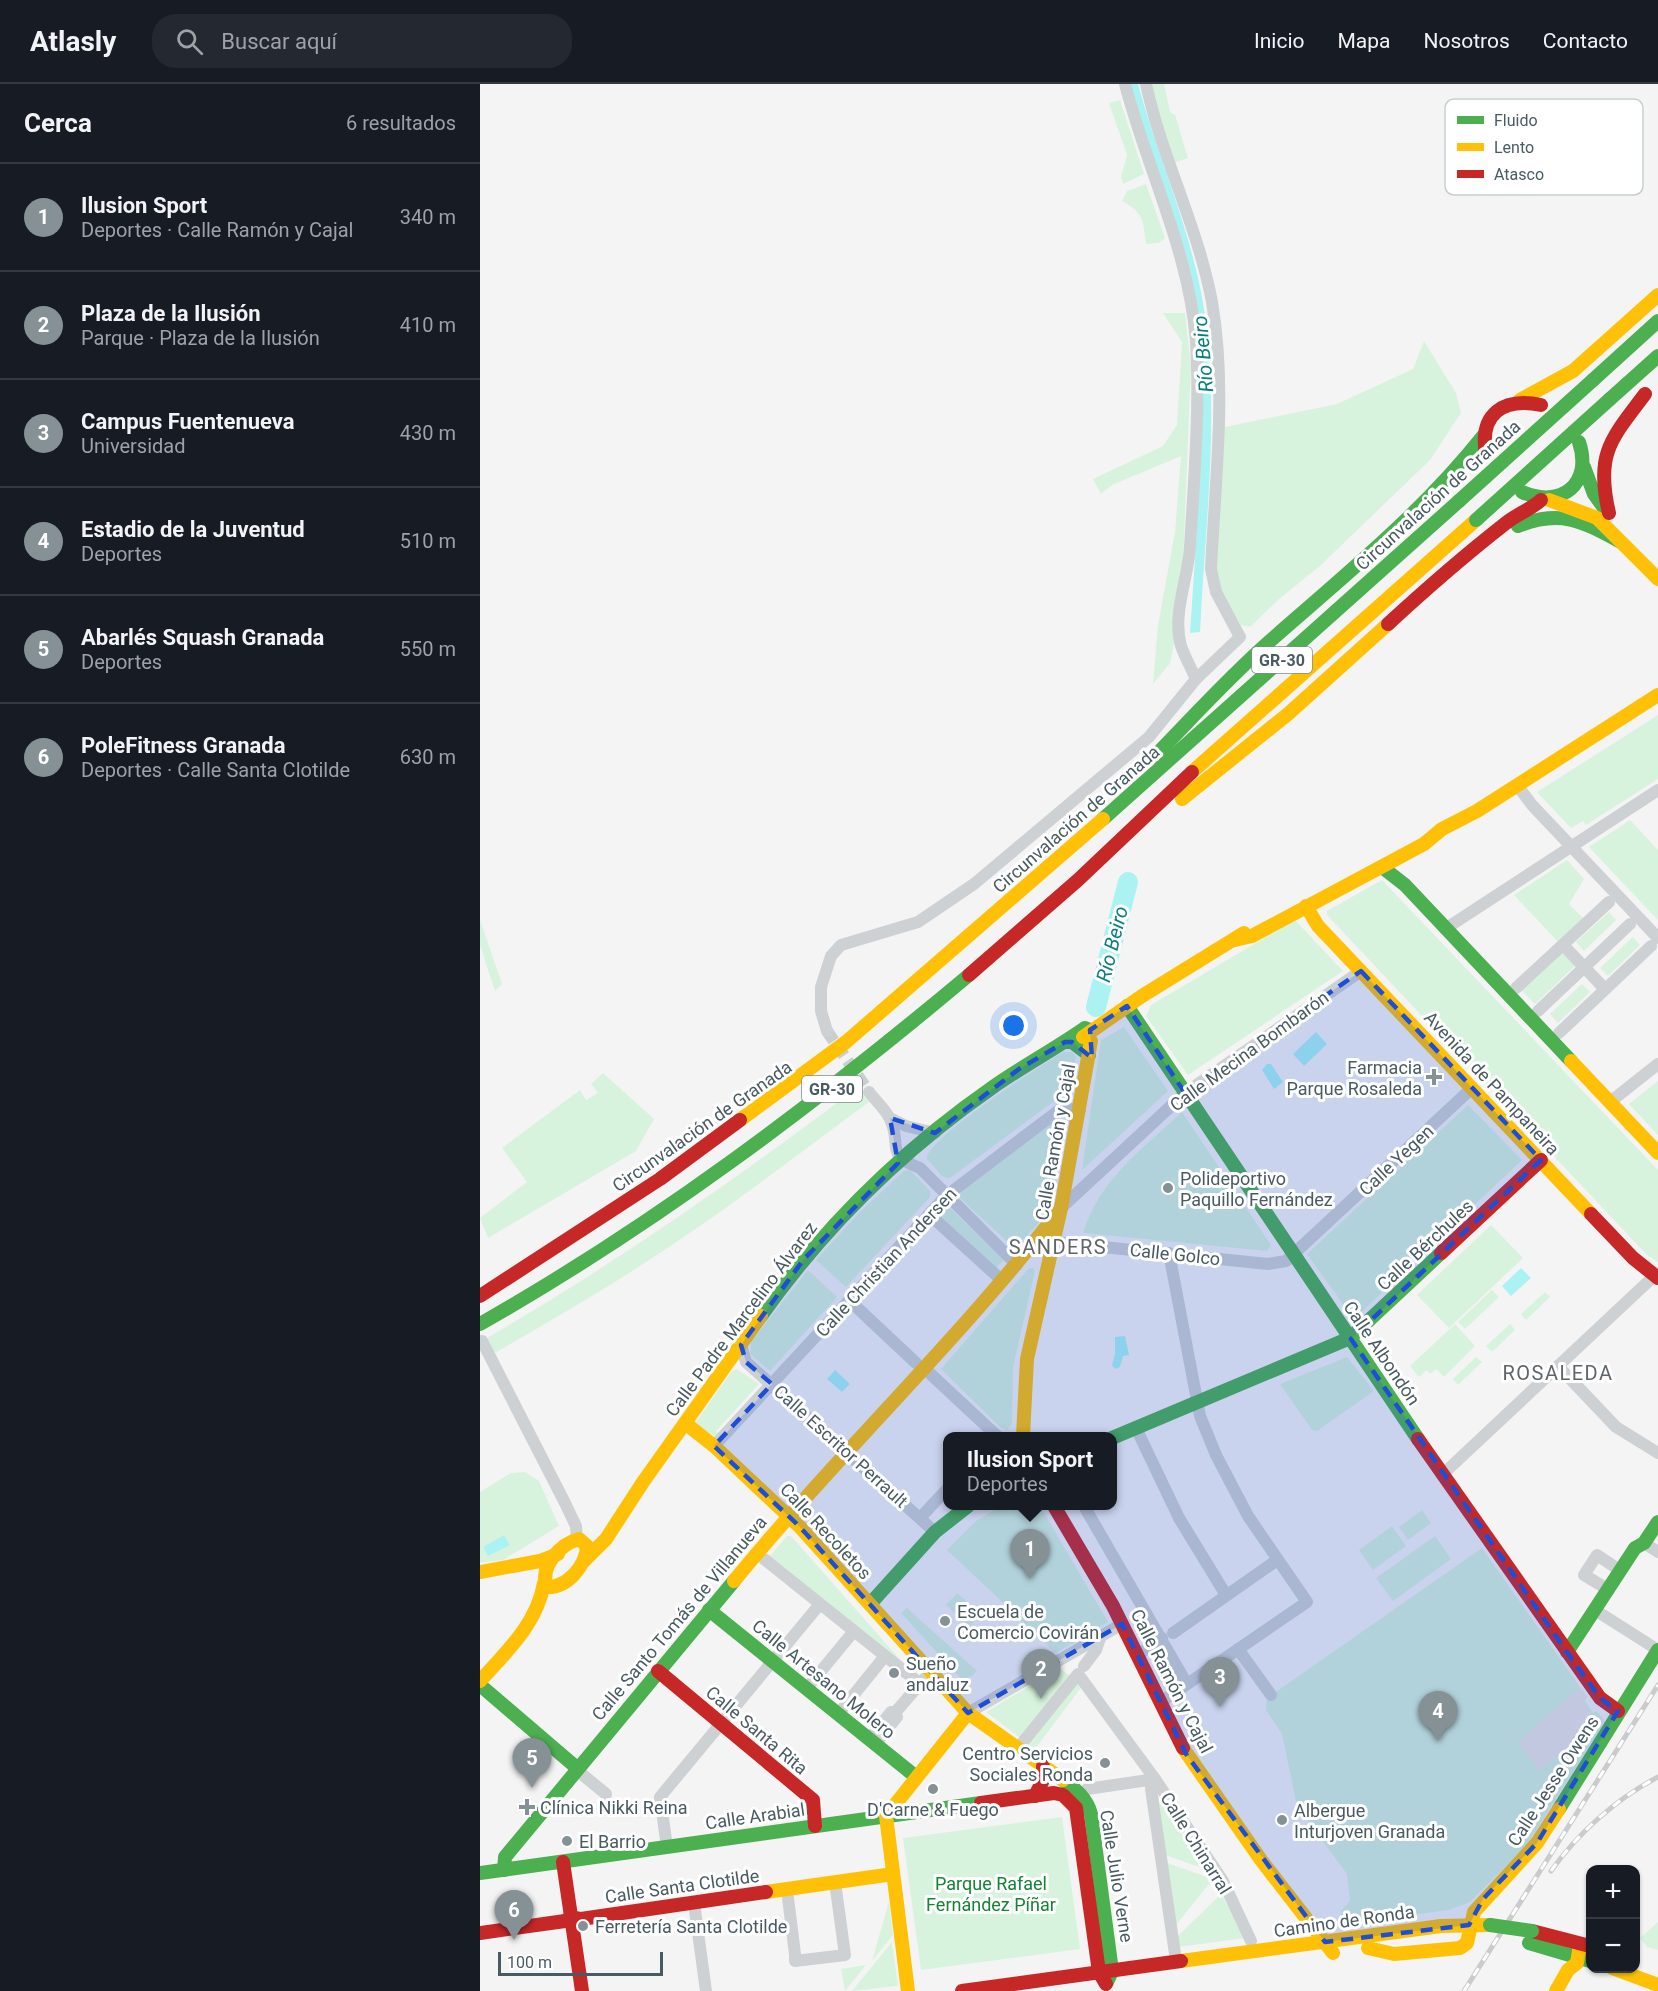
<!DOCTYPE html>
<html lang="es">
<meta charset="utf-8">
<style>
:root{--surface:#171b24;--page:#242831;--text:#f1f3f6;--muted:#9ea1a6;--line:#363941;--accent:#859195}
body{margin:0;font-family:Roboto,sans-serif;background:var(--page);color:var(--text)}
.controls{position:absolute;right:18px;bottom:18px;display:grid;overflow:hidden;border-radius:12px;box-shadow:0 2px 4px #0004}
.controls button{width:54px;height:54px;display:grid;place-items:center;padding:0;border:0;border-bottom:2px solid var(--line);background:var(--surface);color:var(--text);font:30px sans-serif}
.scale{position:absolute;left:18px;bottom:15px;width:165px;box-sizing:border-box;padding-left:6px;border:3px solid #495b62;border-top:0;font-size:16px;line-height:21px;white-space:nowrap;color:#495b62;-webkit-text-stroke:4px #fff;paint-order:stroke}
.you{position:absolute;left:534px;top:942px;width:21px;height:21px;margin:-15px;border:4px solid #fff;border-radius:50%;background:#1a73e8;box-shadow:0 0 0 9px #1a73e833}
.badge{display:grid;place-items:center;width:39px;height:39px;border-radius:50%;background:var(--accent);color:#fff;font-size:20px;font-weight:700}
.pin{position:absolute;translate:-50% -50px;filter:drop-shadow(0 2px 3px #0008)}
.pin::after{content:'';position:absolute;top:32px;width:21px;height:18px;background:inherit;clip-path:polygon(0 0,100% 0,50% 100%)}
.popup{position:absolute;left:463px;top:1348px;width:174px;height:78px;box-sizing:border-box;display:grid;place-content:center;border-radius:12px;background:var(--surface);filter:drop-shadow(0 2px 4px #0005);font-size:20px;white-space:nowrap;color:var(--muted)}
.popup b{font-size:22px;color:var(--text)}
.popup::after{content:'';position:absolute;left:50%;top:100%;margin-left:-12px;border:12px solid transparent;border-top-color:var(--surface)}
.list{margin:0;padding:0;list-style:none}
h2{display:flex;justify-content:space-between;align-items:center;height:78px;margin:0;padding:0 24px;font-size:26px}
h2 small{font-size:20px;font-weight:400;color:var(--muted)}
.list li{display:grid;grid-template-columns:39px 1fr auto;gap:18px;align-items:center;box-sizing:border-box;height:108px;padding:0 24px;border-top:2px solid var(--line)}
.list b{display:block;font-size:22px;white-space:nowrap}
.list p{margin:0;font-size:20px;white-space:nowrap;color:var(--muted)}
.list em{font-size:20px;font-style:normal;color:var(--muted)}
.icon{flex:none;width:33px;height:33px;fill:none;stroke:currentColor;stroke-width:2;stroke-linecap:round;stroke-linejoin:round}
.map{position:relative;flex:none;width:1178px;height:1907px;overflow:hidden}
header{display:flex;align-items:center;gap:36px;box-sizing:border-box;height:84px;padding:0 30px;background:var(--surface);border-bottom:2px solid var(--line)}
header strong{font-size:28px}
nav{display:flex;gap:33px;margin-inline-start:auto;font-size:21px}
.search{width:420px;height:54px;background:var(--page);display:flex;align-items:center;gap:15px;box-sizing:border-box;padding:0 21px;border-radius:24px;color:var(--muted);font-size:22px}
main{display:flex}
aside{flex:1;background:var(--surface)}
.map>svg:first-child{display:block}
.green{fill:#d8f3dd}
.sand{fill:#ebe7e3}
.water{fill:#abf2f3}
.lines{fill:none;stroke-linecap:round;stroke-linejoin:round}
.river{stroke:#abf2f3;stroke-width:20}
.street-tunnel{stroke:#c9ced0;stroke-width:12;stroke-dasharray:12 6;stroke-linecap:butt}
.street{stroke:#cdd1d3;stroke-width:12}
.fast{stroke:#4caf50;stroke-width:14}
.slow{stroke:#ffc107;stroke-width:14}
.jam{stroke:#c62828;stroke-width:14}
.rail-casing{stroke:#c9cbcc;stroke-width:5}
.rail{stroke:#fff;stroke-width:3;stroke-dasharray:9;stroke-linecap:butt}
.fast-bridge{stroke:#4caf50;stroke-width:14}
.marked{fill:#1d4ed8;fill-opacity:0.2;stroke:#1d4ed8;stroke-width:4.5;stroke-dasharray:12 8;stroke-linejoin:round}
.poi-dot{fill:#859195;stroke:#fff;stroke-width:2}
.labels{text-anchor:middle;dominant-baseline:central;stroke-width:6;stroke-linejoin:round;paint-order:stroke}
.shield{fill:#fff;stroke:#808c91;stroke-width:1.5}
.shield-label{font-size:16px;font-weight:bold;fill:#495b62}
.street-label{font-size:18px;fill:#495b62;stroke:#fff}
.poi-label{font-size:18px;fill:#495b62;stroke:#fff;text-anchor:start}
.park-label{font-size:18px;fill:#138434;stroke:#fff}
.water-label{font-size:20px;font-style:italic;fill:#097e7e;stroke:#fff}
.neighbourhood-label{font-size:20px;letter-spacing:1.5px;fill:#5f6568;stroke:#fff}
.key{fill:#fff;stroke:#c8ced0;stroke-width:1.5}
.key-label{font-size:16px;fill:#495b62}
</style>
<header>
<strong>Atlasly</strong>
<div class="search"><svg class="icon" aria-label="search" viewBox="0 0 24 24"><circle cx="10" cy="10" r="6"/><path d="M15 15l6 6"/></svg>Buscar aquí</div>
<nav><a>Inicio</a><a>Mapa</a><a>Nosotros</a><a>Contacto</a></nav>
</header>
<main>
<aside>
<h2>Cerca<small>6 resultados</small></h2>
<ul class="list">
<li><span class="badge">1</span><div><b>Ilusion Sport</b><p>Deportes · Calle Ramón y Cajal</p></div><em>340 m</em></li>
<li><span class="badge">2</span><div><b>Plaza de la Ilusión</b><p>Parque · Plaza de la Ilusión</p></div><em>410 m</em></li>
<li><span class="badge">3</span><div><b>Campus Fuentenueva</b><p>Universidad</p></div><em>430 m</em></li>
<li><span class="badge">4</span><div><b>Estadio de la Juventud</b><p>Deportes</p></div><em>510 m</em></li>
<li><span class="badge">5</span><div><b>Abarlés Squash Granada</b><p>Deportes</p></div><em>550 m</em></li>
<li><span class="badge">6</span><div><b>PoleFitness Granada</b><p>Deportes · Calle Santa Clotilde</p></div><em>630 m</em></li>
</ul>
</aside>
<div class="map">
<svg width="1178" height="1907" viewBox="0 0 1178 1907">
<rect width="100%" height="100%" fill="#f4f4f4"/>
<g class="green">
<path d="M669 0H684L690 28 695 31 708 74 693 79Z"/>
<path d="M640 16 664 90 643 100 641 93 647 71 629 19Z"/>
<path d="M666 100 685 154 679 159 666 160C663 137 664 129 642 117L647 107Z"/>
<path d="M683 229H705L711 283 703 479 694 524V560L690 579 673 600 678 541 695 448 701 372 632 401 621 410 613 395 683 362 697 341 702 258Z"/>
<path d="M944 257 976 309 981 329 950 376 841 481 798 516 770 543 761 541 740 507 734 487 740 344 857 320 933 285Z"/>
<path d="M1178 631V695L1106 741 1103 737 1091 744 1057 708Z"/>
<path d="M1150 736 1178 766V836L1109 763Z"/>
<path d="M1087 776 1104 795 1089 820 1105 836 1080 860 1034 811Z"/>
<path d="M902 796 1178 1086V1178L1166 1170 847 831V827Z"/>
<path d="M1129 828 1136 836 1104 867 1096 858Z"/>
<path d="M0 836 22 900 15 907 0 861Z"/>
<path d="M815 836 863 887 708 991 666 932 671 921Z"/>
<path d="M1153 853 1160 861 1128 892 1120 884Z"/>
<path d="M1080 867 1095 882 1055 920 1040 905Z"/>
<path d="M1102 900 1110 908 1078 939 1070 930Z"/>
<path d="M644 943 688 1007 602 1086 621 956Z"/>
<path d="M583 968H592L596 972 592 1002 585 1009 470 1094 463 1093 447 1075C447 1054 561 982 583 968Z"/>
<path d="M123 989 174 1035 156 1067 8 1154 0 1134 47 1098 22 1064 100 1006 106 1016 118 1009 111 1000Z"/>
<path d="M1178 997V1051L1149 1020Z"/>
<path d="M377 1004 389 1018C322 1067 256 1119 186 1165 129 1203 71 1237 11 1271L5 1255C135 1180 257 1094 377 1004Z"/>
<path d="M988 1021 1042 1076 874 1235 827 1170Z"/>
<path d="M702 1028 791 1161 787 1167 603 1149C621 1093 661 1067 702 1028Z"/>
<path d="M572 1039 580 1041 583 1049 570 1123 566 1131 538 1161 532 1162 480 1114 481 1108Z"/>
<path d="M430 1086 450 1107V1113L366 1203 336 1176 380 1128 424 1087Z"/>
<path d="M466 1123H469L524 1176 515 1185 458 1130Z"/>
<path d="M1011 1141 1043 1174 969 1244 937 1211Z"/>
<path d="M549 1184H553L555 1187 533 1283 532 1340 527 1346 520 1343 461 1285Z"/>
<path d="M328 1186 357 1213 290 1287 270 1270 271 1258Z"/>
<path d="M1012 1206 1019 1213 985 1245 978 1238Z"/>
<path d="M1065 1208 1070 1213 1046 1236 1041 1230Z"/>
<path d="M975 1240 995 1262 964 1293 956 1285 950 1290 947 1286 939 1293 930 1282Z"/>
<path d="M1030 1240 1035 1246 1012 1268 1006 1262Z"/>
<path d="M867 1273 894 1307 837 1347 832 1346 800 1300Z"/>
<path d="M996 1273 1002 1278 978 1301 973 1295Z"/>
<path d="M257 1285 279 1300 236 1347 239 1350 236 1353 214 1340 252 1287Z"/>
<path d="M45 1388 59 1397 79 1442 23 1476 0 1479V1408L31 1389Z"/>
<path d="M521 1422H560L628 1538 576 1569 467 1466 496 1437Z"/>
<path d="M942 1426 951 1439 928 1456 919 1443Z"/>
<path d="M912 1442 926 1462 893 1486 879 1466Z"/>
<path d="M307 1452H311L432 1589 289 1473Z"/>
<path d="M955 1452 971 1475 913 1517 896 1494Z"/>
<path d="M1002 1464 1107 1613 1105 1617 1113 1629 1117 1627 1125 1638 1045 1763 990 1818 969 1826 861 1840V1827L870 1817 867 1790 817 1722 802 1650 786 1626 787 1614Z"/>
<path d="M477 1509 501 1530 490 1542 466 1521Z"/>
<path d="M427 1524 497 1587 485 1599 421 1529Z"/>
<path d="M579 1584 603 1601 555 1665 506 1628Z"/>
<path d="M677 1711 725 1785 685 1771Z"/>
<path d="M582 1733 600 1865 441 1886 423 1754Z"/>
<path d="M687 1779 733 1795 696 1841Z"/>
<path d="M741 1810 766 1854 698 1863 697 1853Z"/>
<path d="M409 1817 413 1851 392 1877Z"/>
<path d="M1178 1838V1866L1167 1863 1160 1854Z"/>
<path d="M412 1858 418 1902 372 1907Z"/>
<path d="M386 1881 365 1907 361 1885Z"/>
</g>
<path class="sand" d="M1102 1605 1107 1613 1102 1617 1113 1632H1121L1125 1638 1059 1686 1038 1658 1095 1607Z"/>
<g class="water">
<path d="M650 0H658C677 70 707 137 721 208 742 316 725 439 720 548L710 549 717 445 720 252Z"/>
<path d="M836 948 847 960 824 982 813 970Z"/>
<path d="M787 980H791L803 998 794 1005 782 986Z"/>
<path d="M1041 1184 1051 1194 1031 1212 1022 1202Z"/>
<path d="M645 1252 649 1271 643 1272 640 1283 635 1285 632 1281 635 1270V1253Z"/>
<path d="M355 1286 370 1300 362 1308 347 1295Z"/>
<path d="M24 1451 30 1461 8 1472 3 1463Z"/>
</g>
<g class="lines">
<path class="river" d="M616 923 648 798"/>
<path class="street-tunnel" d="M347 947 389 1008"/>
<g class="street">
<path d="M645 0C667 85 710 170 716 258 720 326 714 395 710 463 708 495 692 530 701 562 705 573 711 584 716 595"/>
<path d="M1037 701 1052 721 1178 854"/>
<path d="M965 845 1178 706"/>
<path d="M1083 861 1125 905"/>
<path d="M1036 904 1129 818"/>
<path d="M1058 927 1150 840"/>
<path d="M347 947 341 927V903L351 872 361 861 438 838 494 800 669 653 716 595 760 553 736 508 731 485C735 397 747 305 732 218 718 143 682 74 666 0"/>
<path d="M1079 949 1171 862"/>
<path d="M389 1008C395 1016 406 1026 410 1035 423 1063 403 1070 440 1084L537 1181"/>
<path d="M1130 1018 1178 980"/>
<path d="M410 1034 426 1042 455 1049"/>
<path d="M581 1124 705 1009 881 887"/>
<path d="M451 1132 517 1192"/>
<path d="M574 1158 788 1180 806 1177 992 1004"/>
<path d="M371 1218 436 1279"/>
<path d="M2 1257 84 1417 96 1442 97 1455"/>
<path d="M261 1261 266 1278 455 1448"/>
<path d="M1078 1282 1136 1343 1178 1369"/>
<path d="M443 1283 517 1352"/>
<path d="M656 1344 699 1434 746 1511"/>
<path d="M234 1362 466 1112 582 1024 600 1026"/>
<path d="M962 1391 1174 1192"/>
<path d="M604 1422 707 1600"/>
<path d="M440 1434 468 1404"/>
<path d="M1164 1459 1178 1468"/>
<path d="M284 1475 439 1599"/>
<path d="M1129 1506 1104 1491 1117 1471 1141 1487"/>
<path d="M1115 1526 1178 1566"/>
<path d="M693 1549 793 1479"/>
<path d="M758 1565 791 1611"/>
<path d="M658 1571 682 1554"/>
<path d="M604 1582 616 1566 621 1551"/>
<path d="M332 1598 374 1547"/>
<path d="M681 1618 827 1518 768 1432 736 1371 720 1332 689 1169"/>
<path d="M363 1624 405 1572"/>
<path d="M488 1629 642 1540"/>
<path d="M414 1630 444 1595"/>
<path d="M394 1649 411 1628 417 1633 400 1654"/>
<path d="M543 1658 598 1590 675 1695 743 1797 771 1857"/>
<path d="M103 1691 126 1710"/>
<path d="M607 1705 675 1695 671 1705 695 1870"/>
<path d="M187 1763 180 1713 340 1520"/>
<path d="M308 1814 315 1870"/>
<path d="M214 1819 226 1907"/>
<path d="M315 1874V1877L365 1871 355 1798"/>
</g>
<g class="fast">
<path d="M1113 296 1178 237"/>
<path d="M1130 315 1178 272"/>
<path d="M1104 383 1114 410 1127 428"/>
<path d="M1042 408C1081 425 1113 400 1099 358"/>
<path d="M1038 442C1080 425 1102 437 1139 457"/>
<path d="M674 673C712 634 749 593 790 557 865 491 941 430 1003 352"/>
<path d="M623 735 979 417"/>
<path d="M902 783 925 801 1091 977"/>
<path d="M647 922 938 1355"/>
<path d="M585 958H592L609 971"/>
<path d="M281 1232C344 1143 424 1065 513 1003 543 982 575 965 605 944L610 946"/>
<path d="M0 1240C176 1140 335 1020 489 891"/>
<path d="M632 1354 870 1254 961 1169"/>
<path d="M390 1520 455 1448 488 1422"/>
<path d="M229 1526 435 1692"/>
<path d="M1087 1568 1155 1464 1164 1459 1178 1438"/>
<path d="M0 1601 97 1684"/>
<path d="M583 1696C596 1705 607 1715 611 1730L632 1887 627 1898"/>
<path d="M1079 1725 1178 1566"/>
<path d="M24 1786 25 1773 254 1497"/>
<path d="M0 1789 501 1719"/>
<path d="M1049 1859 1110 1877"/>
</g>
<g class="slow">
<path d="M1040 316 1093 287 1178 211"/>
<path d="M1069 416 1117 434 1178 495"/>
<path d="M712 688 996 436"/>
<path d="M702 715 808 630 908 540"/>
<path d="M826 822 838 842 1111 1130"/>
<path d="M755 856 772 852 944 760 962 745 997 727 1178 611"/>
<path d="M603 953 662 912 764 849"/>
<path d="M1091 977 1178 1069"/>
<path d="M260 1036 366 958 623 735"/>
<path d="M205 1339 234 1362 320 1443 488 1629 583 1696"/>
<path d="M543 1352 547 1275 581 1124 611 957"/>
<path d="M99 1455 107 1462C106 1482 87 1504 67 1503 59 1483 80 1460 99 1455Z"/>
<path d="M104 1477 126 1455 163 1398 281 1232"/>
<path d="M0 1488 60 1477 78 1470"/>
<path d="M254 1497C359 1369 480 1255 581 1124"/>
<path d="M0 1597C27 1567 57 1540 64 1499"/>
<path d="M703 1664 781 1776 853 1869"/>
<path d="M286 1808 413 1790"/>
<path d="M888 1864 914 1870 980 1864 987 1859 994 1828 1057 1759 1079 1725"/>
<path d="M701 1877 961 1842 1010 1841"/>
<path d="M1132 1884 1178 1901"/>
<path d="M428 1907 406 1732 488 1629"/>
<path d="M1076 1907 1088 1886 1097 1879 1100 1861"/>
</g>
<g class="jam">
<path d="M1006 370C999 330 1023 313 1061 321"/>
<path d="M1129 429C1115 370 1131 355 1165 310"/>
<path d="M908 540C946 505 985 471 1026 439 1037 430 1050 426 1061 416"/>
<path d="M489 891 598 796 712 688"/>
<path d="M1111 1130 1153 1174 1178 1194"/>
<path d="M961 1169 1061 1076"/>
<path d="M0 1212 180 1095 260 1036"/>
<path d="M938 1355 1120 1614 1138 1627"/>
<path d="M574 1422 633 1522 703 1664"/>
<path d="M178 1587 333 1716 335 1742"/>
<path d="M555 1712 563 1696V1682"/>
<path d="M501 1719 574 1709 583 1711 596 1724 619 1888 626 1900"/>
<path d="M83 1778 102 1907"/>
<path d="M1052 1847 1110 1862"/>
<path d="M0 1849 85 1837 91 1833 101 1835 286 1808"/>
<path d="M482 1907 701 1877"/>
</g>
<g class="rail-casing">
<g id="rail">
<path d="M1071 1787C1098 1749 1136 1715 1178 1693"/>
<path d="M984 1907 1178 1601"/>
</g>
</g>
<use href="#rail" class="rail"/>
<g class="fast-bridge">
<path d="M979 417 1113 296"/>
<path d="M996 436 1130 315"/>
<path d="M1010 1841 1052 1847"/>
</g>
</g>
<path class="marked" d="M881 887 1061 1076 871 1255 1087 1568 1120 1614 1138 1627 1057 1759 1003 1815 989 1841 845 1858 706 1670 642 1540 488 1629 320 1443 234 1362 292 1300 266 1278 261 1261 324 1175 418 1079 410 1034 455 1049 539 985 585 958H592L612 974 610 946 647 922 705 1009Z"/>
<g class="poi-dot">
<path d="M951 984h6v6h6v6h-6v6h-6v-6h-6v-6h6z"/>
<circle cx="688" cy="1104" r="6"/>
<circle cx="465" cy="1537" r="6"/>
<circle cx="414" cy="1589" r="6"/>
<circle cx="625" cy="1679" r="6"/>
<circle cx="453" cy="1705" r="6"/>
<path d="M44 1714h6v6h6v6h-6v6h-6v-6h-6v-6h6z"/>
<circle cx="802" cy="1736" r="6"/>
<circle cx="87" cy="1757" r="6"/>
<circle cx="103" cy="1842" r="6"/>
</g>
<g class="labels">
<g class="shield">
<rect x="772" y="563" width="60" height="26" rx="4.5"/>
<rect x="322" y="992" width="60" height="26" rx="4.5"/>
</g>
<g class="shield-label">
<text x="802" y="576">GR-30</text>
<text x="352" y="1005">GR-30</text>
</g>
<g class="street-label">
<text transform="translate(958 411) rotate(-42)">Circunvalación de Granada</text>
<text transform="translate(596 735) rotate(-41)">Circunvalación de Granada</text>
<text transform="translate(769 967) rotate(-36)">Calle Mecina Bombarón</text>
<text transform="translate(1012 999) rotate(47)">Avenida de Pampaneira</text>
<text transform="translate(222 1042) rotate(-35)">Circunvalación de Granada</text>
<text transform="translate(575 1058) rotate(-80)">Calle Ramón y Cajal</text>
<text transform="translate(916 1076) rotate(-43)">Calle Yegen</text>
<text transform="translate(945 1161) rotate(-43)">Calle Bérchules</text>
<text transform="translate(695 1170) rotate(6)">Calle Golco</text>
<text transform="translate(406 1178) rotate(-47)">Calle Christian Andersen</text>
<text transform="translate(261 1235) rotate(-53)">Calle Padre Marcelino Álvarez</text>
<text transform="translate(902 1269) rotate(56)">Calle Albondón</text>
<text transform="translate(361 1362) rotate(42)">Calle Escritor Perrault</text>
<text transform="translate(346 1447) rotate(47)">Calle Recoletos</text>
<text transform="translate(199 1534) rotate(-50)">Calle Santo Tomás de Villanueva</text>
<text transform="translate(344 1595) rotate(39)">Calle Artesano Molero</text>
<text transform="translate(692 1597) rotate(63)">Calle Ramón y Cajal</text>
<text transform="translate(277 1646) rotate(40)">Calle Santa Rita</text>
<text transform="translate(1073 1697) rotate(-57)">Calle Jesse Owens</text>
<text transform="translate(275 1732) rotate(-8)">Calle Arabial</text>
<text transform="translate(716 1759) rotate(58)">Calle Chinarral</text>
<text transform="translate(637 1792) rotate(81)">Calle Julio Verne</text>
<text transform="translate(202 1802) rotate(-8)">Calle Santa Clotilde</text>
<text transform="translate(864 1837) rotate(-8)">Camino de Ronda</text>
</g>
<g class="poi-label">
<text x="942" y="983" text-anchor="end">Farmacia<tspan x="942" dy="21">Parque Rosaleda</tspan></text>
<text x="700" y="1094">Polideportivo<tspan x="700" dy="21">Paquillo Fernández</tspan></text>
<text x="477" y="1527">Escuela de<tspan x="477" dy="21">Comercio Covirán</tspan></text>
<text x="426" y="1579">Sueño<tspan x="426" dy="21">andaluz</tspan></text>
<text x="613" y="1669" text-anchor="end">Centro Servicios<tspan x="613" dy="21">Sociales Ronda</tspan></text>
<text x="60" y="1723">Clínica Nikki Reina</text>
<text x="453" y="1725" text-anchor="middle">D'Carne &amp; Fuego</text>
<text x="814" y="1726">Albergue<tspan x="814" dy="21">Inturjoven Granada</tspan></text>
<text x="99" y="1757">El Barrio</text>
<text x="115" y="1842">Ferretería Santa Clotilde</text>
</g>
<g class="park-label">
<text x="511" y="1799">Parque Rafael<tspan x="511" dy="21">Fernández Píñar</tspan></text>
</g>
<g class="water-label">
<text transform="translate(723 270) rotate(-95)">Río Beiro</text>
<text transform="translate(632 860) rotate(-76)">Río Beiro</text>
</g>
<g class="neighbourhood-label">
<text x="578" y="1163">SANDERS</text>
<text x="1078" y="1289">ROSALEDA</text>
</g>
</g>
<rect x="965" y="15" width="198" height="96" rx="9" class="key"/>
<rect x="977" y="32" width="27" height="8" fill="#4caf50"/>
<rect x="977" y="59" width="27" height="8" fill="#ffc107"/>
<rect x="977" y="86" width="27" height="8" fill="#c62828"/>
<g class="key-label">
<text x="1014" y="42">Fluido</text>
<text x="1014" y="69">Lento</text>
<text x="1014" y="96">Atasco</text>
</g>
</svg>
<div class="controls">
<button>+</button>
<button>−</button>
</div>
<div class="scale">100 m</div>
<div class="you"></div>
<div class="pin badge" style="left:550px;top:1495px">1</div>
<div class="popup"><b>Ilusion Sport</b>Deportes</div>
<div class="pin badge" style="left:561px;top:1615px">2</div>
<div class="pin badge" style="left:740px;top:1623px">3</div>
<div class="pin badge" style="left:958px;top:1657px">4</div>
<div class="pin badge" style="left:52px;top:1704px">5</div>
<div class="pin badge" style="left:34px;top:1856px">6</div>
</div>
</main>
